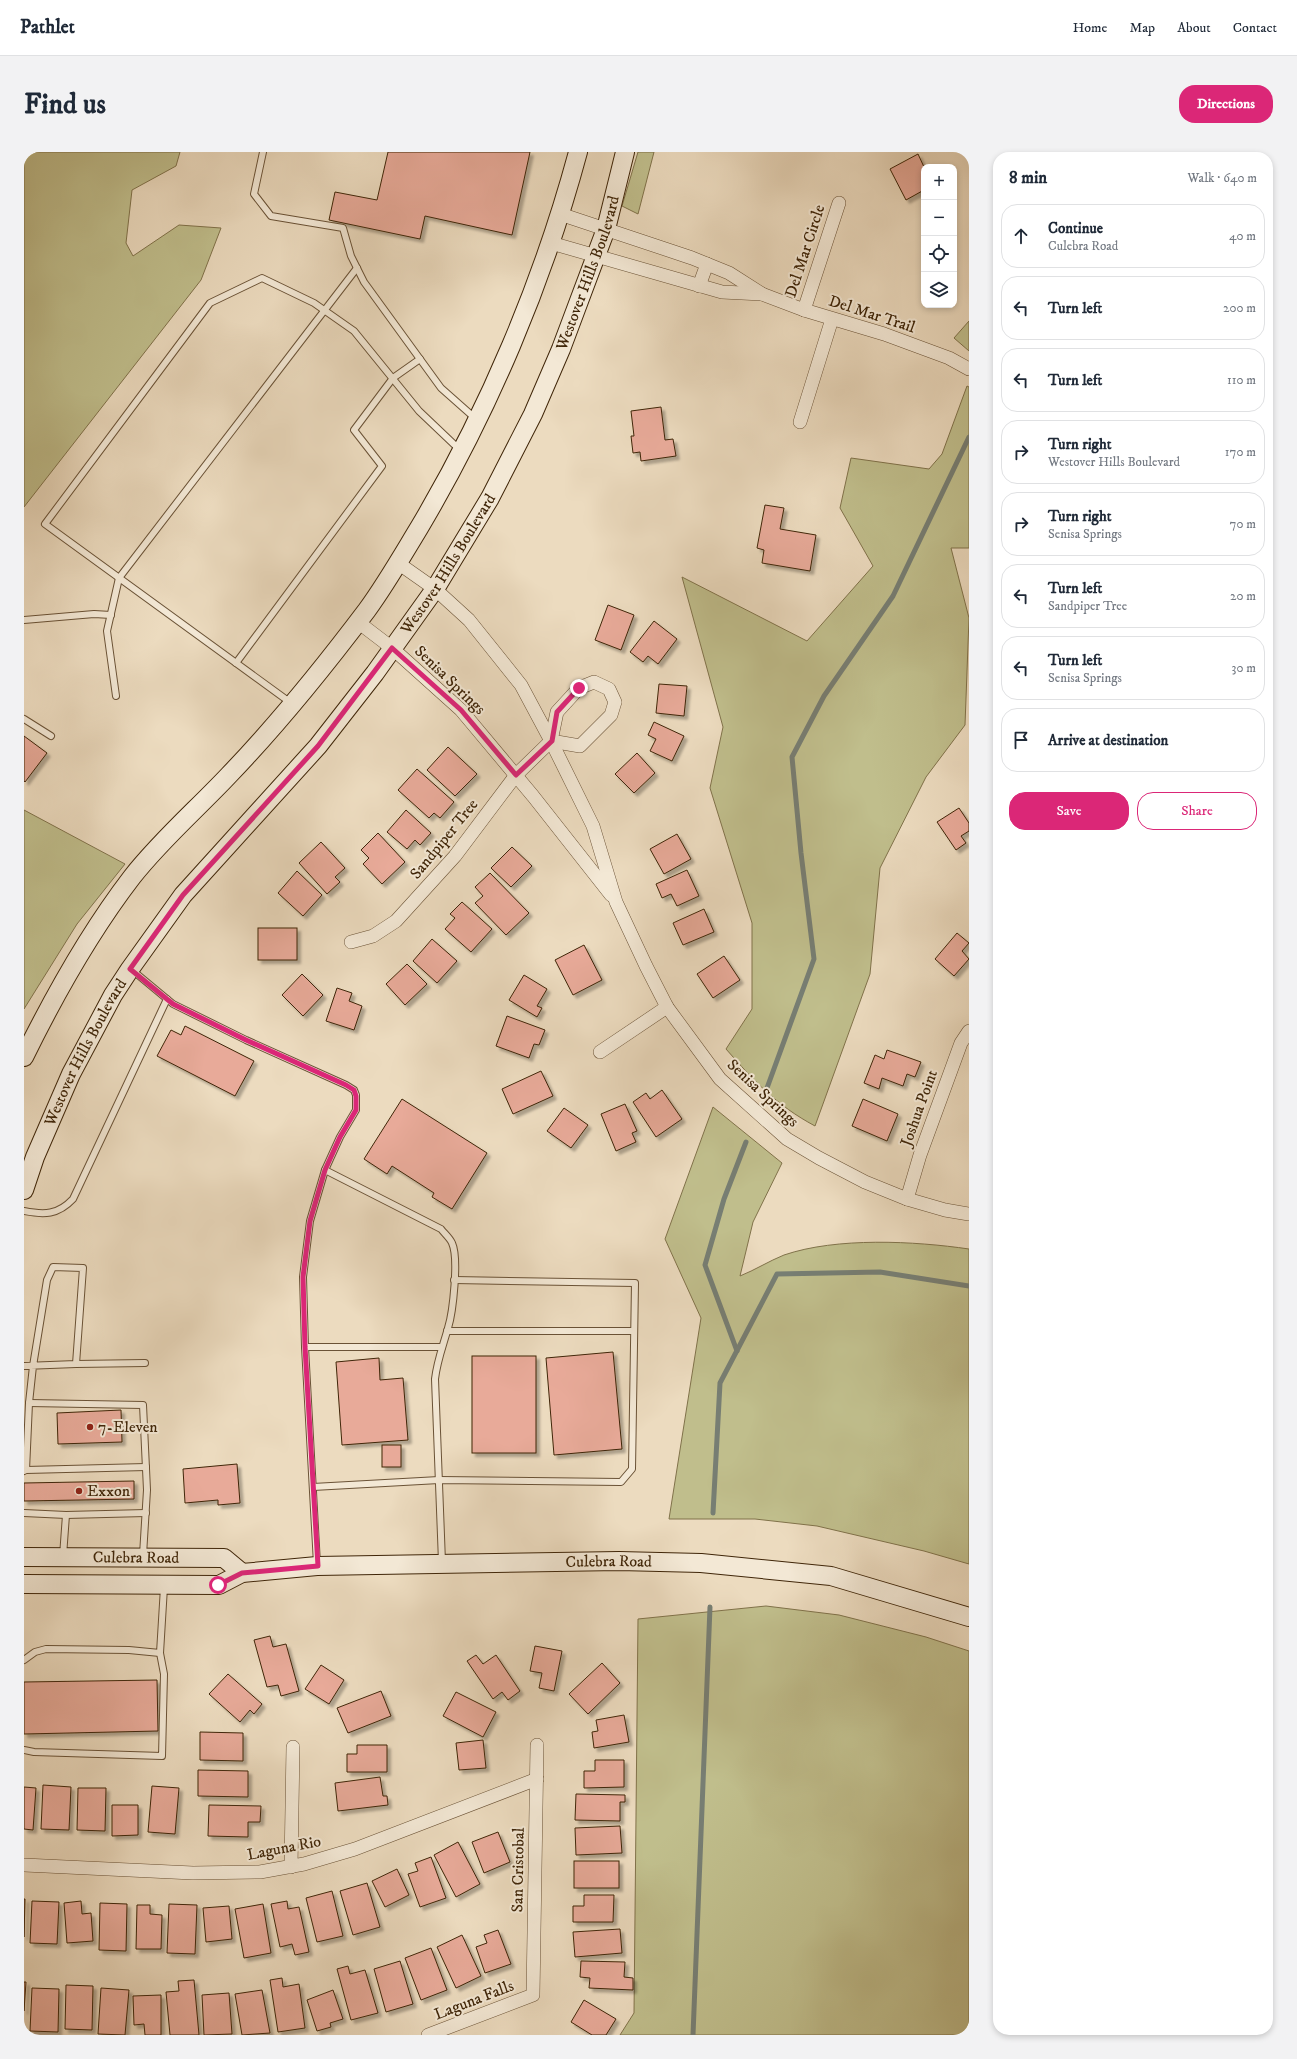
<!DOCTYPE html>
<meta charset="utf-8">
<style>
:root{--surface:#fff;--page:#f2f2f3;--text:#1f2937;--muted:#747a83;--line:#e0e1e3;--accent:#db2777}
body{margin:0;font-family:"IM FELL DW Pica",serif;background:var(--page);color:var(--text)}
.controls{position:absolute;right:12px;top:12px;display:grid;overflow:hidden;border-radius:8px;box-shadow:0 2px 6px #0003}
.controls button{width:36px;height:36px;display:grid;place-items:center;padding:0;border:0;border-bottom:1px solid var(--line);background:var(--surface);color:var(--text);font:20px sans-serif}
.stop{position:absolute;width:12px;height:12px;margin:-9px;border:3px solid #db2777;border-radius:50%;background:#fff}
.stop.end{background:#db2777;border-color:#fff;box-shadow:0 1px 4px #0008}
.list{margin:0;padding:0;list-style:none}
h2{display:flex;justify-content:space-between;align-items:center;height:52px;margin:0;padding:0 16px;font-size:17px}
h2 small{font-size:13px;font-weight:400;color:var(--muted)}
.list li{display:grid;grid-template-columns:26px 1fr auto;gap:12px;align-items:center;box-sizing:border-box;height:64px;margin:0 8px 8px;padding:0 8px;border:1px solid var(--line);border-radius:16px}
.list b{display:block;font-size:15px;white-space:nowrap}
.list p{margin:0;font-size:13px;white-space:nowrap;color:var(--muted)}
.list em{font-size:13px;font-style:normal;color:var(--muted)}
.actions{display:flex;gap:8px;padding:12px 16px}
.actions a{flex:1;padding:9px 0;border:1px solid var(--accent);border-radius:16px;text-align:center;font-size:14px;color:var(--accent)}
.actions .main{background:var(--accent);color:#fff}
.icon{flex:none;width:22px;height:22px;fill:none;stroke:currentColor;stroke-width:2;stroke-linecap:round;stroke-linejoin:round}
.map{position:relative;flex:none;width:945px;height:1883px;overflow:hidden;border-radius:16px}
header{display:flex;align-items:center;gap:24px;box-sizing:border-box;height:56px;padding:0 20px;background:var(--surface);border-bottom:1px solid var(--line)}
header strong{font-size:19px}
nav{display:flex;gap:22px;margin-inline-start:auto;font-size:14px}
.intro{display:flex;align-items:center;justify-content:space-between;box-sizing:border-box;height:96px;padding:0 24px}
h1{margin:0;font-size:28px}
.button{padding:10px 18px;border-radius:16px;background:var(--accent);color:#fff;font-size:14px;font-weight:700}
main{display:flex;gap:24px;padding:0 24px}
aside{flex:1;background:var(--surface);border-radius:16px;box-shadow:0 2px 6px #0003}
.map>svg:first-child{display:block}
.green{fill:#c0be8c;stroke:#80724a}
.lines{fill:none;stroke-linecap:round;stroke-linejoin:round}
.stream{stroke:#777e73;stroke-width:5}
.building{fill:#e8aa99;stroke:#3f2508;filter:url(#shadow)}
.service-casing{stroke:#6a5236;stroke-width:8}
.minor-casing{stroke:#6a5236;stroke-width:14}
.secondary-casing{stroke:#3f2508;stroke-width:20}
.service{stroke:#f3e8d5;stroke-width:6}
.minor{stroke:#f3e8d5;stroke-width:13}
.secondary{stroke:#f3e8d5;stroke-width:18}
.route{stroke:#db2777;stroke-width:5}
.poi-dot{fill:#8f2418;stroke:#f3e8d5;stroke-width:1.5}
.labels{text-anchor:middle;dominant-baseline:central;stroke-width:4;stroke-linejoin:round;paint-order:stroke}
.street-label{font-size:16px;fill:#3f2508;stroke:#f3e8d5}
.poi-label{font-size:16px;fill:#3f2508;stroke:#f3e8d5;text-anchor:start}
</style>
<header>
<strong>Pathlet</strong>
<nav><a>Home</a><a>Map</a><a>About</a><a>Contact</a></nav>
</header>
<div class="intro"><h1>Find us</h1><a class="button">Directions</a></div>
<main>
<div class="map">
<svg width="945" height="1883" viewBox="0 0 945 1883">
<defs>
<filter id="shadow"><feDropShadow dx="3.5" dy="3.5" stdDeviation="1" flood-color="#0004"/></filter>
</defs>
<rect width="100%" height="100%" fill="#ecdbbf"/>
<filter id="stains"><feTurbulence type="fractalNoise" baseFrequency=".005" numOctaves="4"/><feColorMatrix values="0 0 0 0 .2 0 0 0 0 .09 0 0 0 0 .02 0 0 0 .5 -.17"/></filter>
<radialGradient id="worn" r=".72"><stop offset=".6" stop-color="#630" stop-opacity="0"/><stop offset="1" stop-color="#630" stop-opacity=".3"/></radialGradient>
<g class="green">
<path d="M0 0H156L152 14 108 38 102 91 109 104 155 73 197 76 177 128 0 355Z"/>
<path d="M614 0H630L614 62 598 54Z"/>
<path d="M945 169V199L930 186Z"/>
<path d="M943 234 945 235V396H927L945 466 941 573 902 625 856 716 846 822 791 974C752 953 731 930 702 897L728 857V771L686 636 699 575 658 425 783 489 849 414 816 356 827 306 905 317 918 302Z"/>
<path d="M0 658 101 712 53 772 0 857Z"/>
<path d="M689 955 758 1011 729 1070 716 1124C731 1118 745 1109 760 1103 813 1085 890 1089 945 1097V1412L900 1399 793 1374 731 1367H645L677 1166 641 1087Z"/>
<path d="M742 1454 815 1463 902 1485 945 1499V1883H596L610 1861 614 1467Z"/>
</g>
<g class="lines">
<g class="stream">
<path d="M743 936 790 807 777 701 768 605 800 544 869 444 945 285"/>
<path d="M713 1199 681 1113 700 1047 722 990"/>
<path d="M689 1361 696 1231 753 1122 856 1120 945 1134"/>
<path d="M669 1883 686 1455"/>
</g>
</g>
<g class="building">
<path d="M364 0H506L488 83 401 64 396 87 305 68 311 40 353 48Z"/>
<path d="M894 2 900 15V38L882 48 866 17Z"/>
<path d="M637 255 641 288 649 287 652 304 617 309 616 300 609 301 607 284H610L607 259Z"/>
<path d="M741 353 760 356 756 377 792 383 786 419 738 411 740 398 733 396Z"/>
<path d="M584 453 610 463 597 498 571 488Z"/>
<path d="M630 469 653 487 634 512 624 504 619 510 606 500Z"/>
<path d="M635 532 663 534 660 564 632 561Z"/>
<path d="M630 570 660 584 648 609 626 599 632 587 624 583Z"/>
<path d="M0 584 23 601 1 630 0 629Z"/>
<path d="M424 595 453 622 431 644 403 618Z"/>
<path d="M613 601 631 621 610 641 591 622Z"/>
<path d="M393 617 430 650 416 666 410 661 405 666 374 638Z"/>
<path d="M935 656 945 671V679L937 684 942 691 932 698 913 670Z"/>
<path d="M382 658 407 681 396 693 391 688 383 697 363 680Z"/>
<path d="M354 681 381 710 358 732 339 712 345 706 337 698Z"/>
<path d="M653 682 667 707 640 722 626 697Z"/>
<path d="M297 690 321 716 311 725 316 730 303 742 275 711Z"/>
<path d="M488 695 508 714 487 735 467 716Z"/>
<path d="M663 718 675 744 653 754 647 742 638 746 632 732Z"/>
<path d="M273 719 298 743 279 764 254 741Z"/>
<path d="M466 721 505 761 482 783 451 751 459 744 451 735Z"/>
<path d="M438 750 468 777 447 800 421 777 431 766 426 762Z"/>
<path d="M680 757 690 780 659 793 649 771Z"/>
<rect x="234" y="776" width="39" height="32"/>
<path d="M933 781 945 791 938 799 945 807 930 824 911 807Z"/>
<path d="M408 787 433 809 413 831 389 809Z"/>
<path d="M560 793 578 828 549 843 531 808Z"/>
<path d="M700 804 716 828 689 846 673 822Z"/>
<path d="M383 812 403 832 381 853 362 832Z"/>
<path d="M278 822 299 843 279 864 258 843Z"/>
<path d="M500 823 523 837 513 854 518 856 513 865 485 848Z"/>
<path d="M313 836 328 841 325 849 338 854 330 878 302 869Z"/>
<path d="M483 864 521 878 515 893 510 892 505 906 472 894Z"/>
<path d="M161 874 230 909 211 944 133 904 147 878 157 883Z"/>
<path d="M863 898 897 910 891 925 883 922 879 934 858 926 855 937 840 931 851 903 860 907Z"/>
<path d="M517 919 529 944 489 962 478 937Z"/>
<path d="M638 938 658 967 632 985 609 950 622 941 626 947Z"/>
<path d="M378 947 463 1001 428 1057 408 1045 410 1041 368 1014 363 1022 340 1007Z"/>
<path d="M839 947 874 962 863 989 828 974Z"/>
<path d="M601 952 613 979 608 981 612 990 592 999 577 962Z"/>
<path d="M540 956 564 973 547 996 523 979Z"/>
<path d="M589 1200 598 1297 530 1303 522 1206Z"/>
<rect x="448" y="1204" width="64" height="97"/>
<path d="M355 1206 356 1228 379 1226 384 1288 318 1293 312 1210Z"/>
<path d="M97 1258 98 1290 34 1292 33 1261Z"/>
<rect x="358" y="1293" width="19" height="22"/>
<path d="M213 1312 216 1351 194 1353V1348L161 1351 159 1317Z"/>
<path d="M110 1329V1347L0 1349V1331Z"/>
<path d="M246 1484 249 1495 262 1492 275 1539 257 1544 254 1533 243 1535 230 1488Z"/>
<path d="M511 1494 538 1499 530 1539 515 1536 518 1521 506 1519Z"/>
<path d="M452 1503 459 1512 472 1503 496 1539 484 1548 478 1540 469 1547 443 1509Z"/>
<path d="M578 1511 596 1531 564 1562 545 1542Z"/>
<path d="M297 1513 320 1528 305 1552 281 1537Z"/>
<path d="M204 1522 238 1552 230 1562 226 1558 216 1570 185 1542Z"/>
<path d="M133 1528 134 1579 0 1582V1530Z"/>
<path d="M357 1539 367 1564 324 1581 313 1556Z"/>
<path d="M432 1540 472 1560 459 1585 419 1564Z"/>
<path d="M600 1563 605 1590 570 1596 568 1580 574 1579 572 1568Z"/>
<path d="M176 1580 219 1581V1609L176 1608Z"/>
<path d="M459 1588 462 1616 435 1618 432 1591Z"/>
<path d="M333 1593H363V1620H323V1602H333Z"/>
<path d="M571 1608H600V1635L560 1636V1619H571Z"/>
<path d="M174 1618 224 1619V1645L174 1644Z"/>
<path d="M356 1625 359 1644H363L364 1653 314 1659 311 1631Z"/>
<path d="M19 1633 47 1635 45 1678 17 1677Z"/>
<path d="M128 1634 155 1636 151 1682 124 1680Z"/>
<path d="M0 1635 12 1636 9 1678 0 1677Z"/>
<path d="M54 1636H82L81 1679 53 1678Z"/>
<path d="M552 1642 601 1643V1650H596V1669L551 1668Z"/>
<path d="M88 1653H114V1683L88 1684Z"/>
<path d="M185 1653 237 1654 236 1670H224V1685L184 1684Z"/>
<path d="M596 1674 598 1701 552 1703 551 1676Z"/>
<path d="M474 1680 486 1710 460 1721 448 1690Z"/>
<path d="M434 1690 456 1732 432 1745 410 1703Z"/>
<path d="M407 1705 422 1746 396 1755 384 1722 394 1719 391 1711Z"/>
<rect x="550" y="1709" width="45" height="27"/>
<path d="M373 1717 385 1743 361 1755 348 1729Z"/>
<path d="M343 1731 356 1775 329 1783 316 1739Z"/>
<path d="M308 1739 319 1784 293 1790 282 1746Z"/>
<path d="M560 1743H590L589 1770H549V1754H560Z"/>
<path d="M0 1747H1L0 1785Z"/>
<path d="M8 1749 35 1750 33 1792 6 1791Z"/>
<path d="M57 1749 58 1762 67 1761 69 1789 43 1791 40 1751Z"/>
<path d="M263 1749 264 1757 275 1755 285 1800 271 1803 268 1792 256 1795 247 1752Z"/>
<path d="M76 1751 103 1752 102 1799 75 1798Z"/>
<path d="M145 1752 173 1753 171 1802 143 1801Z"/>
<path d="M239 1752 247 1801 220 1806 211 1757Z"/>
<path d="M113 1753H126V1762L138 1763 137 1797H112Z"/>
<path d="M205 1754 208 1787 182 1790 179 1756Z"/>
<path d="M596 1777 598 1801 551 1805 549 1780Z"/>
<path d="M474 1778 487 1812 461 1821 452 1795 463 1791 460 1783Z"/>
<path d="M438 1783 457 1824 432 1836 413 1795Z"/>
<path d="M407 1796 423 1838 397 1848 381 1806Z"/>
<path d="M376 1809 389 1852 362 1860 350 1817Z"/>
<path d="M557 1809 601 1810 600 1825 609 1826V1838L565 1836 566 1826 556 1825Z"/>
<path d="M324 1814 326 1822 341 1818 354 1861 327 1868 313 1817Z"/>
<path d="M258 1826 259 1835 275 1832 281 1876 254 1880 246 1828Z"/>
<path d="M170 1828 175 1883H146L142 1840 155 1839 154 1829Z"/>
<path d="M0 1830H2L0 1859Z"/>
<path d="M42 1833 69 1834 68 1878 41 1877Z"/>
<path d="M8 1836 35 1837 34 1880 6 1879Z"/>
<path d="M77 1836 105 1838 101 1883 74 1882Z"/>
<path d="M238 1838 246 1881 218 1883 211 1842Z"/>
<path d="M309 1838 319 1867 306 1871 307 1875 293 1879 283 1848Z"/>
<path d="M205 1841 208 1882 180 1883 178 1843Z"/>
<path d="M137 1843V1883H121L120 1872 110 1873 109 1844Z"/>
<path d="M560 1848 592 1867 582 1883H568L547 1870Z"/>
</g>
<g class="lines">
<g class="service-casing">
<g id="service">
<path d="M239 0 230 42 247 64 319 76 327 104 340 130 417 236 452 267"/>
<path d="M0 468 70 462 87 463"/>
<path d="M212 511 358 314 330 278 369 226 396 207"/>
<path d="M92 544 83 479 95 426 333 116"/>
<path d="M267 551 21 372 186 151 238 126 290 151 330 179 395 259 436 298"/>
<path d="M0 567 27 584"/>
<path d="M108 818 149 852 222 888 322 933 330 938 332 943V958L316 985 301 1018 286 1069 279 1125 281 1195 293 1412"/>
<path d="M301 1018 417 1077C421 1082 426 1086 428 1091 435 1106 429 1160 424 1176 419 1194 413 1209 411 1227L418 1410"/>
<path d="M0 1059C20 1063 34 1063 49 1047L143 847"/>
<path d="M423 1179H610"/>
<path d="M281 1195H418"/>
<path d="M52 1212 121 1211"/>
<path d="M0 1214 52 1212 59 1116 29 1115 23 1128 9 1214 5 1251 2 1318 0 1319"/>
<path d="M5 1251 119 1253 123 1338 119 1403"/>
<path d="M2 1318 122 1315"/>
<path d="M289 1335 415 1328 597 1330 608 1317 611 1131 430 1128"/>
<path d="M0 1361 42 1363 122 1361"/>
<path d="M39 1404 42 1363"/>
<path d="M0 1508 11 1500 22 1497 105 1498 136 1501 140 1435"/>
<path d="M0 1598 10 1600 138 1604 140 1522 136 1501"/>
</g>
</g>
<g class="minor-casing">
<g id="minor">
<path d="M536 62 668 106 705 121 738 142 780 158 860 182 925 206 945 217"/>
<path d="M527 91 698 140 738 142"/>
<path d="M675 134 683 112"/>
<path d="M780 158 815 51"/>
<path d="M776 270 808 167"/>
<path d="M374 411 411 437 445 468 497 533 527 589 569 674 592 750 622 814 643 855 696 927 763 987 795 1006 841 1030 883 1047 921 1058 945 1062"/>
<path d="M334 470 368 496 437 558 509 644 587 743"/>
<path d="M570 530 585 537 591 550 587 563 556 594 527 589 533 560 555 536Z"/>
<path d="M327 790 349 784 372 769 431 704 492 623 527 589"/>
<path d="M576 900 643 855"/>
<path d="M883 1047 896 1003 937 891 945 879"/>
<path d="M0 1713 169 1721 236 1720 280 1712 331 1697 513 1627"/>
<path d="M267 1715 269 1595"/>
<path d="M404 1883 509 1843 513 1593"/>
</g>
</g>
<g class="secondary-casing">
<g id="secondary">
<path d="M0 905C31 842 65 781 108 725 137 688 173 657 205 623 254 572 300 515 343 458 362 432 378 404 395 376 464 260 519 130 554 0"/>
<path id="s1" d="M0 1038 11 1005 47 922 89 843 106 817 159 743 294 594 351 521 411 437 466 346 509 262 537 197 582 77 601 0"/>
<path id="s2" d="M0 1405 200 1406 218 1421"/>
<path id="s3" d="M0 1432 195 1433 218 1421 293 1414 595 1409 677 1411 807 1424 945 1465"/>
</g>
</g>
<use href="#service" class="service"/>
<use href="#minor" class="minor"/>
<use href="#secondary" class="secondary"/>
</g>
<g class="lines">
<path class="route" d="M194 1433 218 1421 294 1414 281 1195 279 1125 286 1069 301 1018 316 985 332 958V944L330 938 322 933 222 888 149 852 106 817 159 743 294 594 368 496 437 558 492 623 528 589 533 560 555 536"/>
</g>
<g class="poi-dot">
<circle cx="66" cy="1275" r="4"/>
<circle cx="55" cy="1339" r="4"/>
</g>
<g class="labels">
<g class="street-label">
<text transform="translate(781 99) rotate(-72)">Del Mar Circle</text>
<text stroke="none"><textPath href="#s1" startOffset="1086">Westover Hills Boulevard</textPath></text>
<text transform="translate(848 162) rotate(18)">Del Mar Trail</text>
<text stroke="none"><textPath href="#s1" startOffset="762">Westover Hills Boulevard</textPath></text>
<text transform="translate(426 528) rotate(44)">Senisa Springs</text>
<text transform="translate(420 687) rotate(-51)">Sandpiper Tree</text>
<text stroke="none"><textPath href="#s1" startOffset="151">Westover Hills Boulevard</textPath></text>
<text transform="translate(739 941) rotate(43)">Senisa Springs</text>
<text transform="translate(895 956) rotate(-70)">Joshua Point</text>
<text stroke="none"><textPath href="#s2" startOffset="112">Culebra Road</textPath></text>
<text stroke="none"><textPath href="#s3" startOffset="588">Culebra Road</textPath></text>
<text transform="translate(260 1696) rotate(-11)">Laguna Rio</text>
<text transform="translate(494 1718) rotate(-89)">San Cristobal</text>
<text transform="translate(450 1848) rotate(-21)">Laguna Falls</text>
</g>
<g class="poi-label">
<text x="74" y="1275">7-Eleven</text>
<text x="63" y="1339">Exxon</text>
</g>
</g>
<rect width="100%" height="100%" filter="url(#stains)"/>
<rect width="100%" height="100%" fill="url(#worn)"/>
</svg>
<div class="controls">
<button>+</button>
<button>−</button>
<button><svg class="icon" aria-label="locate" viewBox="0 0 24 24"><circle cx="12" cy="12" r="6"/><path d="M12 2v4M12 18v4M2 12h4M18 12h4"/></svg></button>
<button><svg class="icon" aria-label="layers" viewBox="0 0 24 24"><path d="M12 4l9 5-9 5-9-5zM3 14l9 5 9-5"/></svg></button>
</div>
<div class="stop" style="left:194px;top:1433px"></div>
<div class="stop end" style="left:555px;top:536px"></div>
</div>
<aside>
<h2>8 min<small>Walk · 640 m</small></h2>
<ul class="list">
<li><svg class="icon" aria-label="ahead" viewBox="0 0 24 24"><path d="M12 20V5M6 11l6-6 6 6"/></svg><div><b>Continue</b><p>Culebra Road</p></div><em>40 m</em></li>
<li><svg class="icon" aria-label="left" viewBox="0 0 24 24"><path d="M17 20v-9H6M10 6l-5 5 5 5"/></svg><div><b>Turn left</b></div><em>200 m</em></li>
<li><svg class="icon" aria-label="left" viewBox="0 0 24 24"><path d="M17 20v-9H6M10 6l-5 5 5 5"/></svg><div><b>Turn left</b></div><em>110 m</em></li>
<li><svg class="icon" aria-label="right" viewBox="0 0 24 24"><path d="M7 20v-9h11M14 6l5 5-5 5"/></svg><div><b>Turn right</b><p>Westover Hills Boulevard</p></div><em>170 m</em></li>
<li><svg class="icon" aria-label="right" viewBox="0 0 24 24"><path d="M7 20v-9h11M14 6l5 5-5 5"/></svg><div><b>Turn right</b><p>Senisa Springs</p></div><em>70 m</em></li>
<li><svg class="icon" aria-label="left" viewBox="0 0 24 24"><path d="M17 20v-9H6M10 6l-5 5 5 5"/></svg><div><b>Turn left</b><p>Sandpiper Tree</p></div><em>20 m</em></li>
<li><svg class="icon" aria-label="left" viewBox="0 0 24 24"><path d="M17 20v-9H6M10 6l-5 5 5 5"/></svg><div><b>Turn left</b><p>Senisa Springs</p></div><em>30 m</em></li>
<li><svg class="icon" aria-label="arrive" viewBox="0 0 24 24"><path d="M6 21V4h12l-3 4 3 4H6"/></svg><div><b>Arrive at destination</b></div></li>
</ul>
<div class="actions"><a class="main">Save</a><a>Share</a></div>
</aside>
</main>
